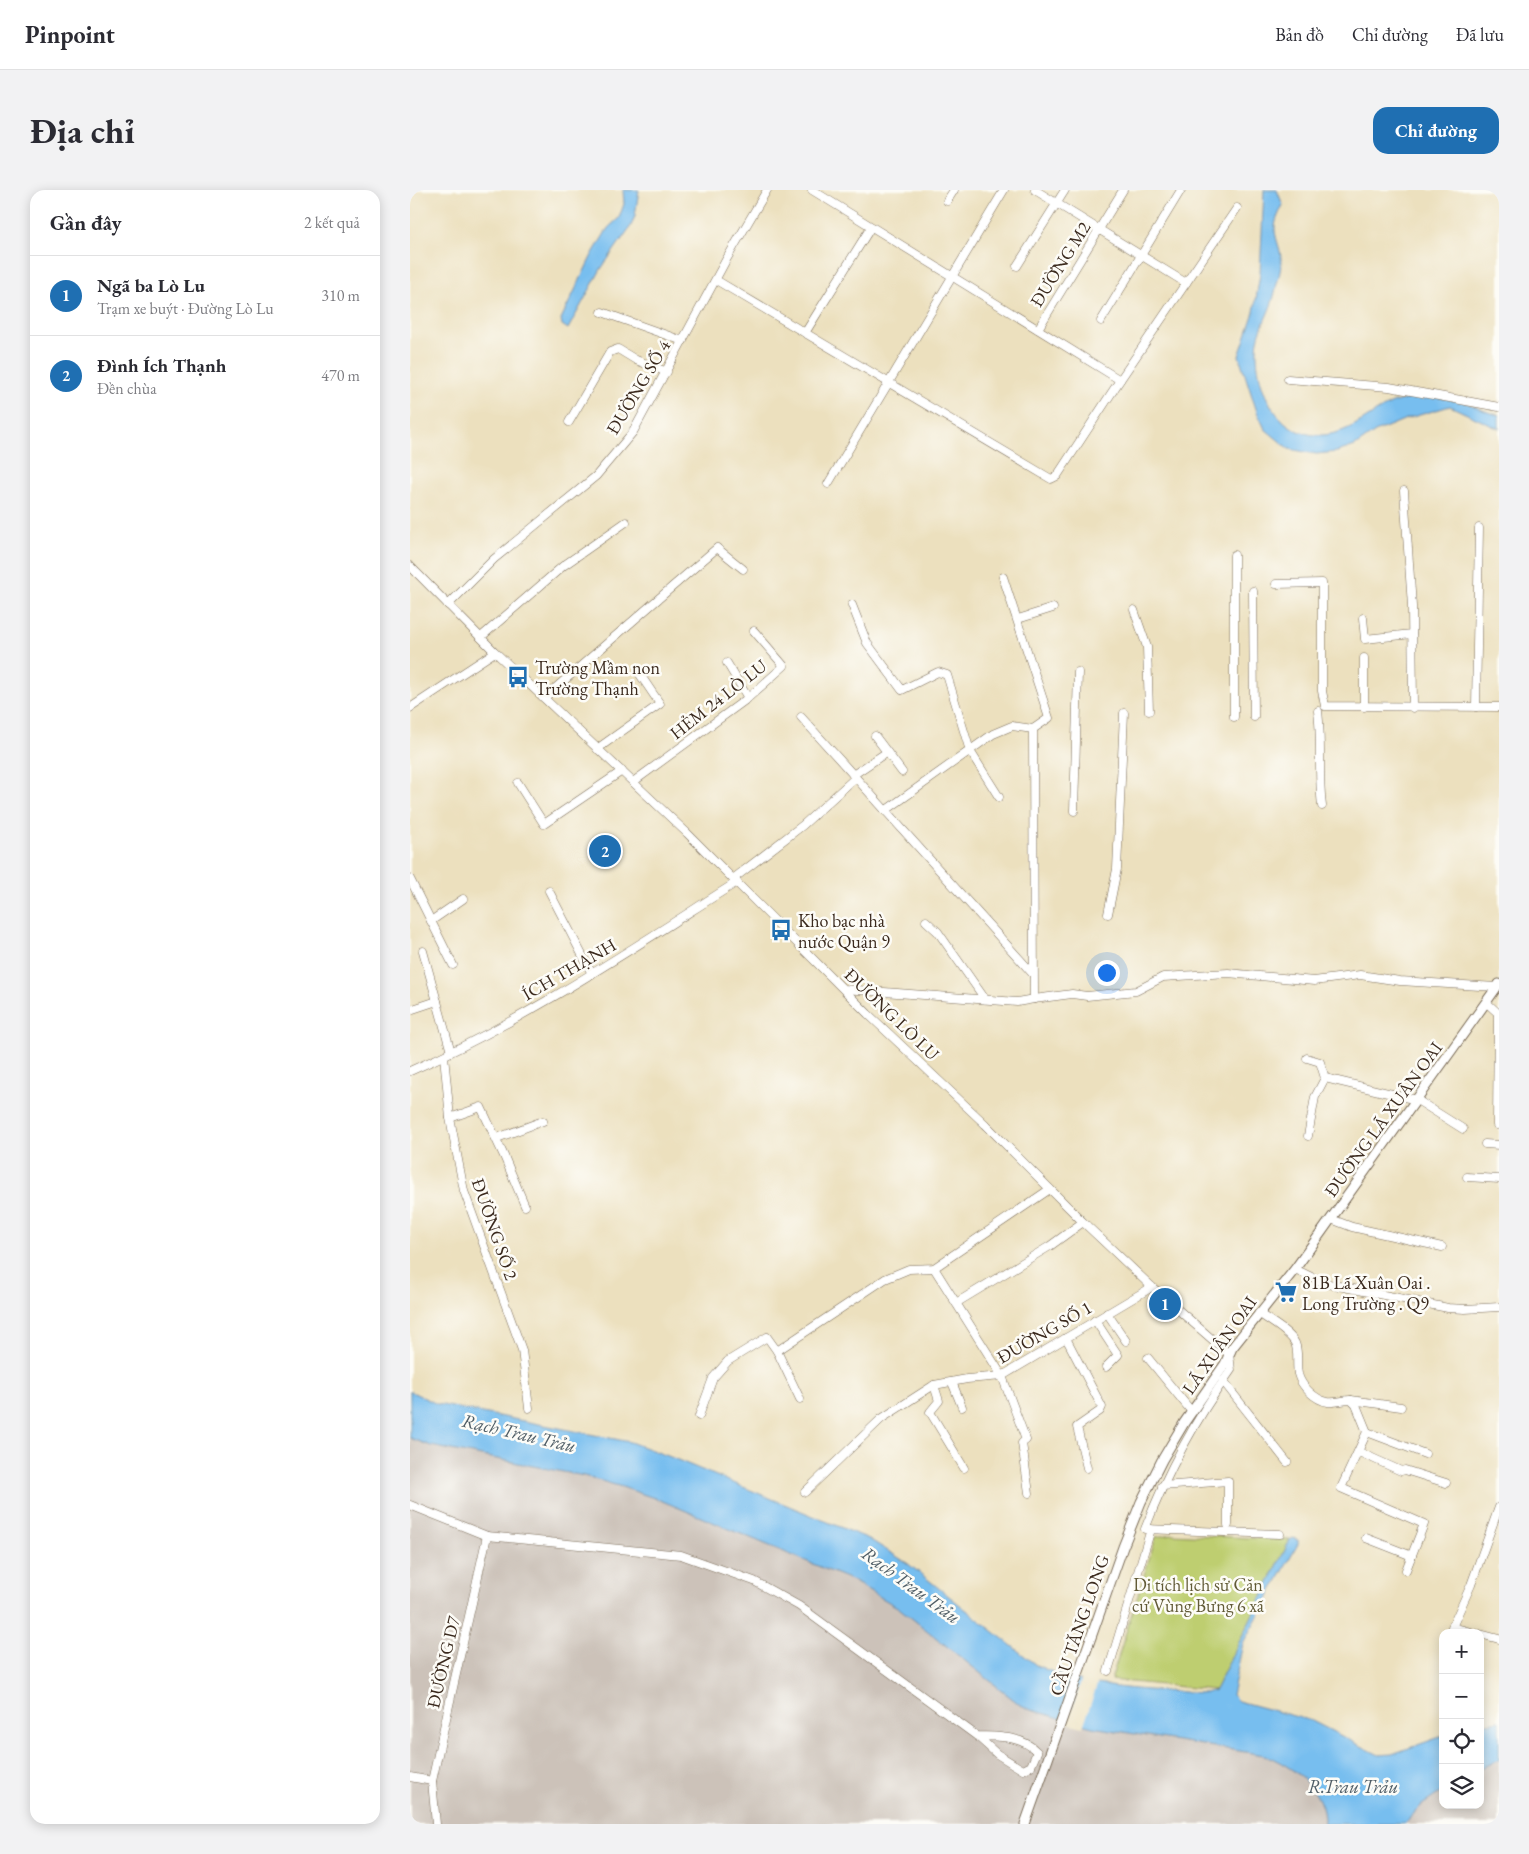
<!DOCTYPE html>
<html lang="vi">
<meta charset="utf-8">
<style>
:root{--surface:#fff;--page:#f2f2f3;--text:#2b2b33;--muted:#7c7c81;--line:#e1e1e2;--accent:#1f6fb2}
body{margin:0;font-family:"EB Garamond",serif;background:var(--page);color:var(--text)}
.controls{position:absolute;right:15px;bottom:15px;display:grid;overflow:hidden;border-radius:10px;box-shadow:0 2px 12px #0003}
.controls button{width:45px;height:45px;display:grid;place-items:center;padding:0;border:0;border-bottom:1px solid var(--line);background:var(--surface);color:var(--text);font:25px sans-serif}
.you{position:absolute;left:696px;top:782px;width:18px;height:18px;margin:-12px;border:4px solid #fff;border-radius:50%;background:#1a73e8;box-shadow:0 0 0 8px #1a73e833}
.badge{display:grid;place-items:center;width:32px;height:32px;border-radius:50%;background:var(--accent);color:#fff;font-size:16px;font-weight:700}
.pin{position:absolute;translate:-50% -50%;border:2px solid #fff;box-shadow:0 1px 5px #0006}
.list{margin:0;padding:0;list-style:none}
h2{display:flex;justify-content:space-between;align-items:center;height:65px;margin:0;padding:0 20px;font-size:21px}
h2 small{font-size:16px;font-weight:400;color:var(--muted)}
.list li{display:grid;grid-template-columns:32px 1fr auto;gap:15px;align-items:center;box-sizing:border-box;height:80px;padding:0 20px;border-top:1px solid var(--line)}
.list b{display:block;font-size:19px;white-space:nowrap}
.list p{margin:0;font-size:16px;white-space:nowrap;color:var(--muted)}
.list em{font-size:16px;font-style:normal;color:var(--muted)}
.icon{flex:none;width:28px;height:28px;fill:none;stroke:currentColor;stroke-width:2;stroke-linecap:round;stroke-linejoin:round}
.map{position:relative;flex:none;width:1089px;height:1634px;overflow:hidden;border-radius:15px}
header{display:flex;align-items:center;gap:30px;box-sizing:border-box;height:70px;padding:0 25px;background:var(--surface);border-bottom:1px solid var(--line)}
header strong{font-size:24px}
nav{display:flex;gap:28px;margin-inline-start:auto;font-size:18px}
.intro{display:flex;align-items:center;justify-content:space-between;box-sizing:border-box;height:120px;padding:0 30px}
h1{margin:0;font-size:35px}
.button{padding:12px 22px;border-radius:15px;background:var(--accent);color:#fff;font-size:18px;font-weight:700}
main{display:flex;gap:30px;padding:0 30px}
aside{flex:1;background:var(--surface);border-radius:15px;box-shadow:0 2px 12px #0003}
.map>svg:first-child{display:block}
.industrial{fill:#ccc2b9}
.green{fill:#bece70;stroke:#7c7c47}
.water{fill:#77beef;stroke:#597486}
.pier{fill:#ece0be}
.lines{fill:none;stroke-linecap:round;stroke-linejoin:round}
.minor-casing{stroke:#796a56;stroke-width:9}
.major-casing{stroke:#796a56;stroke-width:11}
.minor{stroke:#fff;stroke-width:8}
.major{stroke:#fff;stroke-width:9}
.labels{text-anchor:middle;dominant-baseline:central;stroke-width:5;stroke-linejoin:round;paint-order:stroke}
.street-label{font-size:18px;fill:#3b2a1e;stroke:#fdfcf7}
.poi-label{font-size:18px;fill:#3b2a1e;stroke:#fdfcf7;text-anchor:start}
.park-label{font-size:18px;fill:#625b37;stroke:#fdfcf7}
.water-label{font-size:19px;font-style:italic;fill:#505e67;stroke:#fdfcf7}
</style>
<header>
<strong>Pinpoint</strong>
<nav><a>Bản đồ</a><a>Chỉ đường</a><a>Đã lưu</a></nav>
</header>
<div class="intro"><h1>Địa chỉ</h1><a class="button">Chỉ đường</a></div>
<main>
<aside>
<h2>Gần đây<small>2 kết quả</small></h2>
<ul class="list">
<li><span class="badge">1</span><div><b>Ngã ba Lò Lu</b><p>Trạm xe buýt · Đường Lò Lu</p></div><em>310 m</em></li>
<li><span class="badge">2</span><div><b>Đình Ích Thạnh</b><p>Đền chùa</p></div><em>470 m</em></li>
</ul>
</aside>
<div class="map">
<svg width="1089" height="1634" viewBox="0 0 1089 1634">
<rect width="100%" height="100%" fill="#fdfcf7"/>
<filter id="ink" filterUnits="userSpaceOnUse"><feTurbulence type="fractalNoise" baseFrequency=".02" numOctaves="2"/><feDisplacementMap in="SourceGraphic" scale="10" xChannelSelector="R" yChannelSelector="G"/><feConvolveMatrix kernelMatrix="1 2 1 2 8 2 1 2 1" color-interpolation-filters="sRGB"/></filter>
<filter id="wash" filterUnits="userSpaceOnUse"><feTurbulence type="fractalNoise" baseFrequency=".0096" numOctaves="4" result="noise"/><feDisplacementMap in="SourceGraphic" scale="20" xChannelSelector="R" yChannelSelector="G"/><feGaussianBlur stdDeviation="1.12" result="paint"/><feColorMatrix in="noise" values="0 0 0 0 0 0 0 0 0 0 0 0 0 0 0 0 0 1.4 0 .05"/><feComposite in="paint" operator="in"/></filter>
<g filter="url(#wash)">
<rect width="100%" height="100%" fill="#ece0be"/>
<path class="industrial" d="M0 1248 21 1256 174 1286 212 1297 250 1310 441 1390 489 1418 621 1520 642 1526 682 1537 854 1565 1012 1614 1033 1601V1615H1070V1578L1089 1570V1634H0Z"/>
<path class="green" d="M762 1344 880 1350 805 1500 701 1490 746 1347Z"/>
<g class="water">
<path d="M213 0H229L225 26 221 36 191 79 158 139 152 135 151 129 182 65 198 38 209 28 214 14Z"/>
<path d="M854 0H867L873 15C870 22 866 28 865 36 864 47 871 58 871 69 872 79 867 92 865 102 861 122 847 140 847 160 846 209 878 262 934 240 959 230 976 209 1005 208 1021 207 1039 207 1054 212 1066 216 1076 223 1089 225V239L1040 216 996 229 965 242 945 256 927 262 906 264 879 259 855 239 847 222 829 166 844 122 850 84Z"/>
<path d="M0 1201 27 1214 220 1252 258 1266 459 1349 497 1373 626 1475C679 1500 738 1500 795 1503L805 1500 880 1350 883 1348 888 1350V1354L833 1453 822 1505 828 1511 902 1531 969 1565 982 1564 1033 1546V1601L1012 1615 994 1634H914C916 1601 882 1575 854 1565L682 1537 621 1520 609 1514 489 1418 441 1390 250 1310 212 1297 174 1286 21 1256 0 1248Z"/>
<path d="M1089 1531V1570L1070 1578V1534Z"/>
</g>
<path class="pier" d="M672 1488 688 1492 673 1537 657 1533Z"/>
</g>
<g filter="url(#ink)">
<g class="lines">
<g class="minor-casing">
<g id="minor">
<path d="M402 0 710 190 827 18"/>
<path d="M625 0 776 93"/>
<path d="M537 11 544 0"/>
<path d="M607 76 655 0"/>
<path d="M306 90 641 289 647 286 710 190"/>
<path d="M192 122 273 151"/>
<path d="M691 131 771 0"/>
<path d="M628 139 713 0"/>
<path d="M395 143 461 37"/>
<path d="M878 189 979 197 1089 217"/>
<path d="M159 232 200 162 208 159 226 170 257 182"/>
<path d="M418 294 594 0"/>
<path d="M994 301 1002 416 1003 518"/>
<path d="M0 376 85 462 277 643 458 824 575 934 673 1032 742 1097 819 1164 821 1180C785 1230 757 1282 735 1339L870 1344"/>
<path d="M866 394 912 393V501L915 516 1089 517"/>
<path d="M843 401 844 527"/>
<path d="M38 415 84 369 186 286 223 242 316 70 357 0"/>
<path d="M442 415 457 453 492 500 528 482 537 485 560 561 589 607"/>
<path d="M724 420 737 457 739 521"/>
<path d="M953 428 955 449 1002 444"/>
<path d="M608 429 643 418"/>
<path d="M71 447 153 376 216 332"/>
<path d="M954 468V517"/>
<path d="M317 473 338 508"/>
<path d="M134 508 307 358 333 379"/>
<path d="M1066 517 1069 338"/>
<path d="M0 518 85 462"/>
<path d="M908 521C912 553 908 584 912 616"/>
<path d="M391 527 623 784"/>
<path d="M824 527V365"/>
<path d="M465 546 492 582"/>
<path d="M187 559 250 514 229 483"/>
<path d="M443 585 477 562"/>
<path d="M223 592 338 508 374 476 344 441"/>
<path d="M108 593 134 634 212 581"/>
<path d="M475 621 583 544 602 536 623 539"/>
<path d="M664 621 668 482"/>
<path d="M0 689 43 775"/>
<path d="M323 689 393 635 445 588"/>
<path d="M139 701 182 784"/>
<path d="M698 724 707 679 714 523"/>
<path d="M21 731 53 709"/>
<path d="M516 731 528 742 575 809"/>
<path d="M13 761 41 862"/>
<path d="M434 799 607 812 624 809 623 539 639 528 593 387"/>
<path d="M624 809 662 804 677 806 726 801 753 787 818 783 904 791 950 785 990 791 1086 797"/>
<path d="M1077 813 1089 824"/>
<path d="M0 820 27 811"/>
<path d="M34 866 40 928 54 1001 112 1160 119 1218"/>
<path d="M897 868 910 872 915 888"/>
<path d="M0 881C115 831 221 759 327 692"/>
<path d="M40 928 71 917 94 966 115 1016"/>
<path d="M1087 935 1088 823"/>
<path d="M898 946 905 907 915 888 1007 910 1053 939"/>
<path d="M87 948 133 931"/>
<path d="M1075 954 1089 955"/>
<path d="M1057 987 1089 989"/>
<path d="M921 1029 942 1037 1032 1057"/>
<path d="M524 1078 592 1186 616 1250 612 1253 619 1303"/>
<path d="M885 1079 914 1093 1038 1118 1055 1119 1089 1117"/>
<path d="M546 1113 640 1056 673 1032"/>
<path d="M697 1123 716 1151"/>
<path d="M849 1123C859 1131 879 1141 885 1153 889 1162 886 1174 888 1184 891 1196 905 1210 918 1212 926 1213 933 1210 941 1210L946 1215 957 1242 931 1298 1014 1334 996 1380"/>
<path d="M685 1130 708 1165 696 1177"/>
<path d="M656 1148 692 1217 690 1221 667 1237 677 1278"/>
<path d="M367 1161 390 1209"/>
<path d="M738 1168 782 1222"/>
<path d="M813 1191 877 1272"/>
<path d="M542 1192 552 1217"/>
<path d="M524 1195 529 1211 520 1222 554 1278"/>
<path d="M941 1210 991 1217"/>
<path d="M289 1226 303 1188 318 1171 357 1147 367 1161 475 1089 499 1079 524 1078 640 999"/>
<path d="M957 1242 1015 1264"/>
<path d="M949 1262 991 1281 995 1280 1036 1293"/>
<path d="M752 1296 818 1291V1335"/>
<path d="M395 1302 471 1229 524 1195 557 1189 592 1186 742 1097"/>
<path d="M0 1315 77 1346 271 1365 344 1391 389 1416 567 1546 587 1564 613 1580 621 1576 627 1562C612 1545 588 1547 567 1546"/>
<path d="M956 1348 1002 1366"/>
<path d="M1065 1443 1042 1437 1061 1395 1089 1317"/>
<path d="M1070 1444 1089 1449"/>
<path d="M698 1481 741 1339"/>
<path d="M0 1587 22 1591"/>
<path d="M26 1634 22 1591 77 1346"/>
</g>
</g>
<g class="major-casing">
<path id="major" d="M615 1634 713 1357 731 1312 752 1270 774 1233 815 1174 822 1158 885 1079 1089 794"/>
</g>
<use href="#minor" class="minor"/>
<use href="#major" class="major"/>
</g>
</g>
<defs>
<g id="bus-bare" transform="scale(1.725)"><path d="M-5-6H5V4H4V6H2V4H-2V6H-4V4H-5ZM-3.5-4V0h7V-4ZM-3.5 1.2v1.5H-2V1.2ZM2 1.2v1.5H3.5V1.2Z" fill="#1f6fb2" stroke="#fdfcf7" stroke-width="2.5" paint-order="stroke"/></g>
<g id="supermarket-bare" transform="scale(1.725)"><path d="M-6-5.5h2.5l.6 2H6L4.5 2H-2.5L-4.4-4H-6ZM-1.5 3.2a1.3 1.3 0 1 0 .1 0ZM3 3.2a1.3 1.3 0 1 0 .1 0Z" fill="#1f6fb2" stroke="#fdfcf7" stroke-width="2.5" paint-order="stroke"/></g>
</defs>
<g fill-rule="evenodd">
<use href="#bus-bare" x="108" y="487"/>
<use href="#bus-bare" x="371" y="740"/>
<use href="#supermarket-bare" x="876" y="1102"/>
</g>
<g class="labels">
<g class="street-label">
<text transform="translate(650 74) rotate(-58)">ĐƯỜNG M2</text>
<text transform="translate(228 197) rotate(-59)">ĐƯỜNG SỐ 4</text>
<text transform="translate(308 509) rotate(-38)">HẺM 24 LÒ LU</text>
<text transform="translate(159 779) rotate(-30)">ÍCH THẠNH</text>
<text transform="translate(482 824) rotate(44)">ĐƯỜNG LÒ LU</text>
<text transform="translate(973 929) rotate(-54)">ĐƯỜNG LÃ XUÂN OAI</text>
<text transform="translate(85 1039) rotate(71)">ĐƯỜNG SỐ 2</text>
<text transform="translate(634 1142) rotate(-30)">ĐƯỜNG SỐ 1</text>
<text transform="translate(809 1155) rotate(-55)">LÃ XUÂN OAI</text>
<text transform="translate(669 1435) rotate(-71)">CẦU TĂNG LONG</text>
<text transform="translate(33 1472) rotate(-77)">ĐƯỜNG D7</text>
</g>
<g class="poi-label">
<text x="125" y="477">Trường Mầm non<tspan x="125" dy="21">Trường Thạnh</tspan></text>
<text x="388" y="730">Kho bạc nhà<tspan x="388" dy="21">nước Quận 9</tspan></text>
<text x="892" y="1092">81B Lã Xuân Oai .<tspan x="892" dy="21">Long Trường . Q9</tspan></text>
</g>
<g class="park-label">
<text x="788" y="1394">Di tích lịch sử Căn<tspan x="788" dy="21">cứ Vùng Bưng 6 xã</tspan></text>
</g>
<g class="water-label">
<text transform="translate(109 1243) rotate(13)">Rạch Trau Trảu</text>
<text transform="translate(501 1395) rotate(36)">Rạch Trau Trảu</text>
<text x="943" y="1596">R.Trau Trảu</text>
</g>
</g>
</svg>
<div class="controls">
<button>+</button>
<button>−</button>
<button><svg class="icon" aria-label="locate" viewBox="0 0 24 24"><circle cx="12" cy="12" r="6"/><path d="M12 2v4M12 18v4M2 12h4M18 12h4"/></svg></button>
<button><svg class="icon" aria-label="layers" viewBox="0 0 24 24"><path d="M12 4l9 5-9 5-9-5zM3 14l9 5 9-5"/></svg></button>
</div>
<div class="you"></div>
<div class="pin badge" style="left:755px;top:1114px">1</div>
<div class="pin badge" style="left:195px;top:661px">2</div>
</div>
</main>
